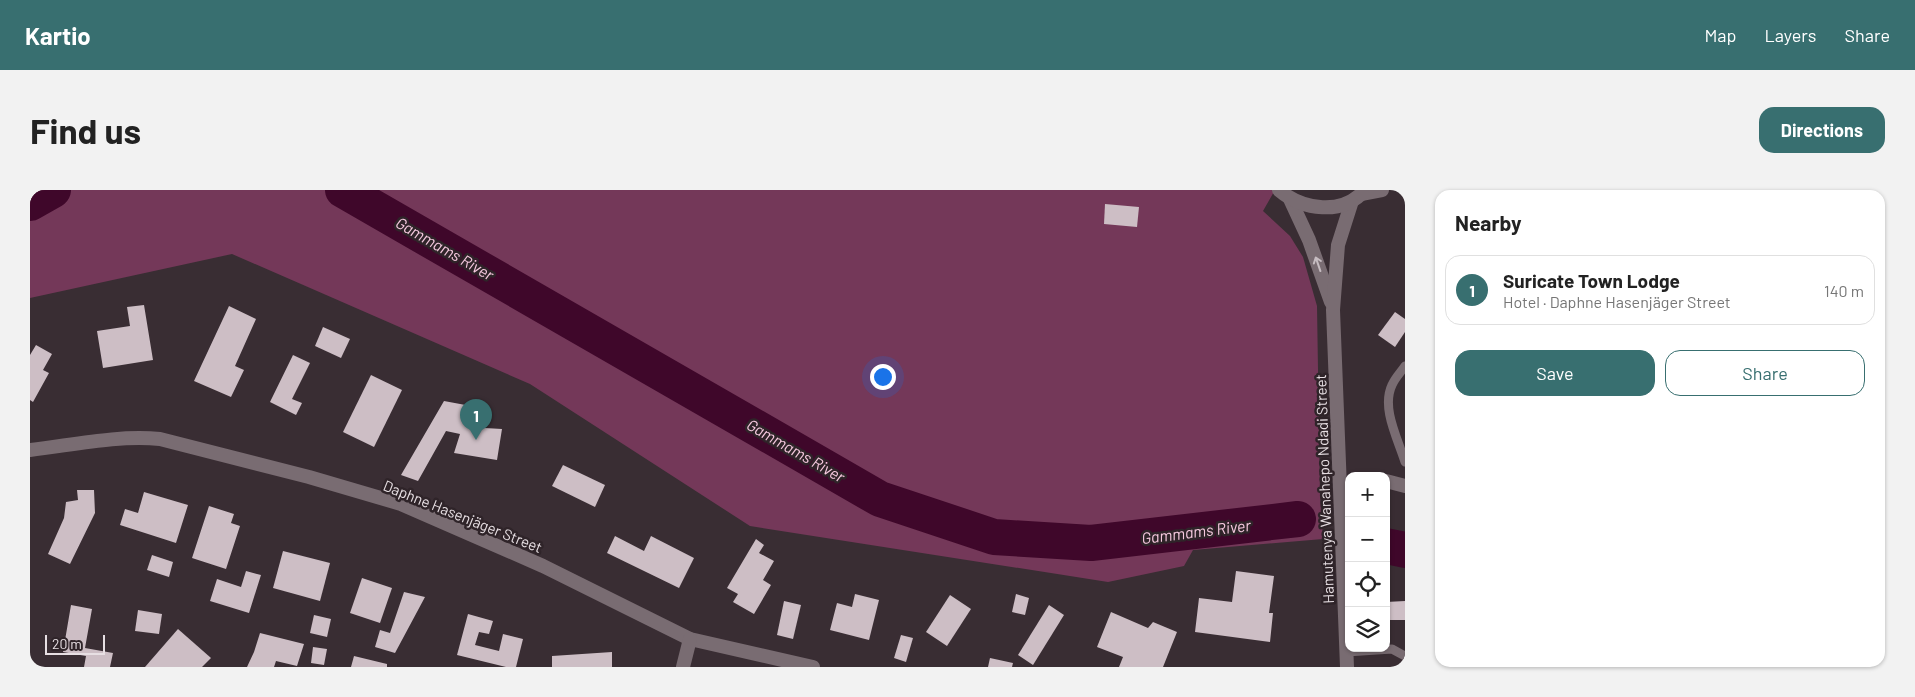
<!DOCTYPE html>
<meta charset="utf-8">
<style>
:root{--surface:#fff;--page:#f2f2f2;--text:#222;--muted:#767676;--line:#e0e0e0;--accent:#386f70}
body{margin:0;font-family:Barlow,sans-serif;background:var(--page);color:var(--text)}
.controls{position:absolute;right:15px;bottom:15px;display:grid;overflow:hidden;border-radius:10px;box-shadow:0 1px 4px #0004}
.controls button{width:45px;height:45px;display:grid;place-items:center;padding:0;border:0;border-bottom:1px solid var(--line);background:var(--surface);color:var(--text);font:25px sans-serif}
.scale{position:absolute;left:15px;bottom:12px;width:60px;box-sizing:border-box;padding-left:5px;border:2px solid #e7dfe3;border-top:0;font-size:14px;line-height:18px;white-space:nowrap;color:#e7dfe3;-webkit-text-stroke:4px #2f2429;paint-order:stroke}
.you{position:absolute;left:852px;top:186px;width:18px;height:18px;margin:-12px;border:4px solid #fff;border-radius:50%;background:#1a73e8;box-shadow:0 0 0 8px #1a73e833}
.badge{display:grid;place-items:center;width:32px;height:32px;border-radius:50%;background:var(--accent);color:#fff;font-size:16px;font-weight:700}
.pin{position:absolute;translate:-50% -41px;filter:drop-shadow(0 1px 2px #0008)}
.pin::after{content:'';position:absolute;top:26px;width:18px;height:15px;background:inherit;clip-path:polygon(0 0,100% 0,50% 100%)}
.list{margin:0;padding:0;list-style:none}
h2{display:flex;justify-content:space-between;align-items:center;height:65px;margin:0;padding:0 20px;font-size:21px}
h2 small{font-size:16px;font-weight:400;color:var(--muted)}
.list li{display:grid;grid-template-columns:32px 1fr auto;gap:15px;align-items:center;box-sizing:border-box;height:70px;margin:0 10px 10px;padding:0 10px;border:1px solid var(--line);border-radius:15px}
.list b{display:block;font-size:19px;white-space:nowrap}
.list p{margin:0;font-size:16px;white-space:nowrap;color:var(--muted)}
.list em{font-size:16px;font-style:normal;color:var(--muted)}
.actions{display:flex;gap:10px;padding:15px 20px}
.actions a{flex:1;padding:11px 0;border:1px solid var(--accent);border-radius:15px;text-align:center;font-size:18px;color:var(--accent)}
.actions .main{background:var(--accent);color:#fff}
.icon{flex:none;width:28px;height:28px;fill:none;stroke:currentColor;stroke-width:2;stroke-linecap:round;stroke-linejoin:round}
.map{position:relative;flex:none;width:1375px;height:477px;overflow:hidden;border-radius:15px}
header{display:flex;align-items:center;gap:30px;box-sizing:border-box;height:70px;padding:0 25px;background:var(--accent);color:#fff}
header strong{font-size:24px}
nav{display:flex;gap:28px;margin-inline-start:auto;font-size:18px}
.intro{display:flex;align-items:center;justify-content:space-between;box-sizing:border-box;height:120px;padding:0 30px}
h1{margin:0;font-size:35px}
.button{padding:12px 22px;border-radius:15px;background:var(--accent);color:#fff;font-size:18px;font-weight:700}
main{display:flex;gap:30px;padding:0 30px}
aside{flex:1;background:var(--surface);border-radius:15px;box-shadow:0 1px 4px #0004}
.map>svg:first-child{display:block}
.green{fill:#743859}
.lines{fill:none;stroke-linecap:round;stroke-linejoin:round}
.river{stroke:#3f072a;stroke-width:36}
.building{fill:#cdbec5}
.service{stroke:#796c72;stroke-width:9}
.minor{stroke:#796c72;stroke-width:14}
.secondary{stroke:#796c72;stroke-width:14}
.oneway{stroke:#c6bcc1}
.labels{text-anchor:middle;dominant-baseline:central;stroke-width:5;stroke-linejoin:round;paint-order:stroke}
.street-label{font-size:15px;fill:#e7dfe3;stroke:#2f2429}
.water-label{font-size:16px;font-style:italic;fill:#f7cae0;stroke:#2f2429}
</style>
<header>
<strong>Kartio</strong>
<nav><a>Map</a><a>Layers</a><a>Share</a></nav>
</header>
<div class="intro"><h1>Find us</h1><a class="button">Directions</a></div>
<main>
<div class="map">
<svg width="1375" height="477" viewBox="0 0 1375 477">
<rect width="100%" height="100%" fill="#392d33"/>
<path class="green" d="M0 0H1245L1233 21 1260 46 1273 67 1287 116 1290 307 1293 349 1163 360 1154 376 1078 392 720 336 500 194 202 64 0 108Z"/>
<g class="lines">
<g class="river">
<path d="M313 0 850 309 964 347 1061 353 1268 329"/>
<path d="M0 13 23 0"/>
<path d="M1356 356 1375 360"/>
</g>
</g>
<g class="building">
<path d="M1075 14 1109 17 1107 37 1074 34Z"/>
<path d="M114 115 123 170 73 178 67 141 100 136 97 117Z"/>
<path d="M199 116 226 129 205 176 214 180 201 207 164 191Z"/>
<path d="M1365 122 1375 129V142L1365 157 1348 145Z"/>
<path d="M293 137 320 149 311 168 285 156Z"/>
<path d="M6 155 22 164 13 180 19 183 3 212 0 210V165Z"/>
<path d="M263 165 280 173 262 209 272 213 266 225 240 212Z"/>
<path d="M341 185 372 200 344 257 313 242Z"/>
<path d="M414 211 457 219 455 238 472 239 467 270 424 263 430 244 416 241 388 291 371 285Z"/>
<path d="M533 275 575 295 565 317 522 296Z"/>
<path d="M47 300H64L65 323 40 374 18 364 34 328 36 312 48 310Z"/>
<path d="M114 302 158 315 146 353 90 335 95 319 108 323Z"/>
<path d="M179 316 204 324 201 333 210 336 196 379 162 368Z"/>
<path d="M585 346 614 361 621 346 664 368 649 398 577 363Z"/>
<path d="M726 349 734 355 729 363 744 371 733 390 741 395 724 424 703 412 708 404 697 398Z"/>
<path d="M253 361 300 373 290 411 243 398Z"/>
<path d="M122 365 143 372 139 387 117 380Z"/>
<path d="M216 381 231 385 219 423 180 411 187 389 211 397Z"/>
<path d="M1206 381 1244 386 1239 423H1243L1240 452 1165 442 1169 408 1202 412Z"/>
<path d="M332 388 362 398 350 433 320 423Z"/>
<path d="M374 402 395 407 365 463 345 457 350 440 360 443Z"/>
<path d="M825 404 849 410 839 450 800 440 807 413 822 417Z"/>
<path d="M986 404 999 408 995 425 982 422Z"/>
<path d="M920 405 941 419 917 456 896 442Z"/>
<path d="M754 411 771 415 763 449 747 445Z"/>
<path d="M1375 411V430H1356V412Z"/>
<path d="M41 415 62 419 55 458 83 463 80 477H54L56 466 33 462Z"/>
<path d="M1019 415 1034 425 1003 475 988 465Z"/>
<path d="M108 420 132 424 129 444 105 441Z"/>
<path d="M1081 422 1118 438 1123 432 1147 442 1133 477H1089L1093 467 1067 457Z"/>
<path d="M438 424 463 431 459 444 449 442 445 455 469 461 473 444 493 449 486 477H476L427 465Z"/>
<path d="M284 425 301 429 297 447 280 443Z"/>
<path d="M148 439 181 468 172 477H115Z"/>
<path d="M230 443 274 454 267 476 246 471 244 477H217L224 462Z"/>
<path d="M871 445 883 448 876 472 864 468Z"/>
<path d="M283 457 297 459 294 475 281 473Z"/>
<path d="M582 462V477H522V466Z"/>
<path d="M324 466 357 474V477H321Z"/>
<path d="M960 468 983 473 982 477H958Z"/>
</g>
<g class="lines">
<g class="service">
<path d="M1375 176C1371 182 1365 188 1362 195 1351 218 1368 249 1375 272"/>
<path d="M1316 462 1362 459 1375 466"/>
</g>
<g class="minor">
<path d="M1260 9 1279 50 1301 112"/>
<path d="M0 260C43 255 87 245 130 249L279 287 371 314 513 376 660 449 783 477"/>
<path d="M1356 291 1375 296"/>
<path d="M653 477 660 449"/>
<path d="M1317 477 1303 120 1308 55 1322 11"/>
</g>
<g class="secondary">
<path d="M1249 0C1273 20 1312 26 1335 0"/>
<path d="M1331 4 1352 0"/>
</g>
</g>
<defs><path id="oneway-shaft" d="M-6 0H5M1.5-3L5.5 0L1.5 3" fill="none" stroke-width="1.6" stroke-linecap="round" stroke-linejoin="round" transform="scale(1.25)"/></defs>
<use class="oneway" href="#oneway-shaft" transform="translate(1288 74) rotate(-109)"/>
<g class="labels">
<g class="street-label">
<text transform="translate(1294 299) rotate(-92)">Hamutenya Wanahepo Ndadi Street</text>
<text transform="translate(433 326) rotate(22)">Daphne Hasenjäger Street</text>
</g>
<g class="water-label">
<text transform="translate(415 58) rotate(30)">Gammams River</text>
<text transform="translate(766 260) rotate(30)">Gammams River</text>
<text transform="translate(1166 341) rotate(-7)">Gammams River</text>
</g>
</g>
</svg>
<div class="controls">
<button>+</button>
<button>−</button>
<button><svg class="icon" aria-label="locate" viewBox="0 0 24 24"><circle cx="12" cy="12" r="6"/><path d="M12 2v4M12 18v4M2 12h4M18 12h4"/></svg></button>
<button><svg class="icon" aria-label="layers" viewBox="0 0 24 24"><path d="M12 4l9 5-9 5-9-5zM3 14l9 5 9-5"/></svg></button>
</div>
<div class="scale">20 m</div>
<div class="you"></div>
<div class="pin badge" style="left:446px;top:250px">1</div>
</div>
<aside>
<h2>Nearby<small></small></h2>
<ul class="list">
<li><span class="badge">1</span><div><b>Suricate Town Lodge</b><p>Hotel · Daphne Hasenjäger Street</p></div><em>140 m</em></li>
</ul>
<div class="actions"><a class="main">Save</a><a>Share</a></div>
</aside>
</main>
